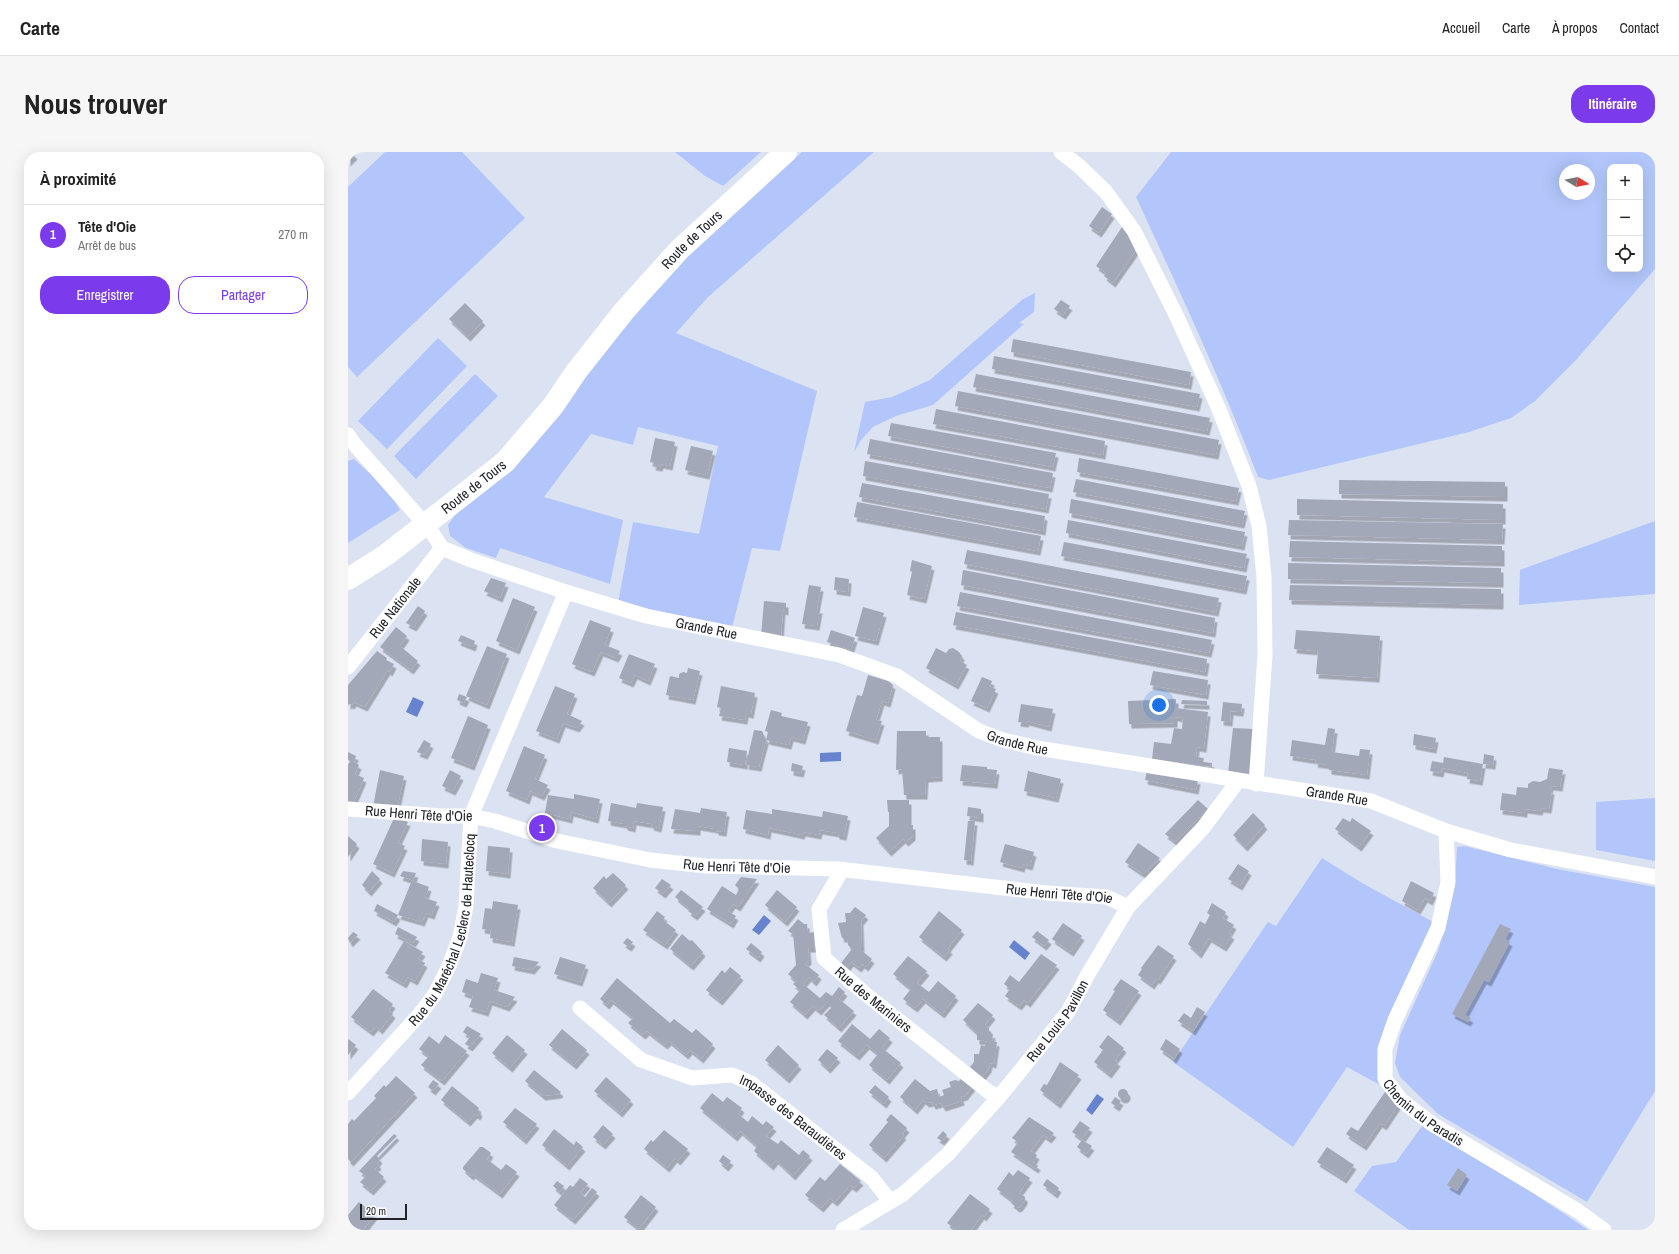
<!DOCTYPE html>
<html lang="fr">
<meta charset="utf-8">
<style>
:root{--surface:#fff;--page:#f6f6f6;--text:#222;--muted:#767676;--line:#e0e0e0;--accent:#7c3aed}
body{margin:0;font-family:"Archivo Narrow",sans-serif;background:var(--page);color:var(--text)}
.controls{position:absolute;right:12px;top:12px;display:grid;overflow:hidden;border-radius:8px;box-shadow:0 4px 16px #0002}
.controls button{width:36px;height:36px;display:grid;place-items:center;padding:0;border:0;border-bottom:1px solid var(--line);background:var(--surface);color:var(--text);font:20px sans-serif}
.compass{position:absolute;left:1211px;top:12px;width:36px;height:36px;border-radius:50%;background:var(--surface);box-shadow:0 4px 16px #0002;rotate:100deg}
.scale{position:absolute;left:12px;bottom:10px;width:47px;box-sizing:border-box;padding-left:4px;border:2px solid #212329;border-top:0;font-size:11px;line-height:14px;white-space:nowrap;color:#212329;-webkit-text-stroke:3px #fff;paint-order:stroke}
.you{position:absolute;left:811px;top:553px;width:14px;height:14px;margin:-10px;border:3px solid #fff;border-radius:50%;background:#1a73e8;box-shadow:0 0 0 6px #1a73e833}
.badge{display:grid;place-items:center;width:26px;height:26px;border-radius:50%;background:var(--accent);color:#fff;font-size:13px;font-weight:700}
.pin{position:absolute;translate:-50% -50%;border:2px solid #fff;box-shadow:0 1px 4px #0006}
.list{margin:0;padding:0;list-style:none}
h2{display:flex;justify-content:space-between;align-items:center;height:52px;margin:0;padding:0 16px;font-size:17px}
h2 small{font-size:13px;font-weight:400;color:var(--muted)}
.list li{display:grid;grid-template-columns:26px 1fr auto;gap:12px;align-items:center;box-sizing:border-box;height:60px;padding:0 16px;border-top:1px solid var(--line)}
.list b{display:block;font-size:15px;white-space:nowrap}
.list p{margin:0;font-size:13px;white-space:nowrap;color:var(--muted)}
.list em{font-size:13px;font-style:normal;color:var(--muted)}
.actions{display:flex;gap:8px;padding:12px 16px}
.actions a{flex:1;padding:9px 0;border:1px solid var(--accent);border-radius:16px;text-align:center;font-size:14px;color:var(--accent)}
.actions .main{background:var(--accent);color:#fff}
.icon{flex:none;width:22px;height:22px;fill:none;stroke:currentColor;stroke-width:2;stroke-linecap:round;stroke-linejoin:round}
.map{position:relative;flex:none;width:1307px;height:1078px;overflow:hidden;border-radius:16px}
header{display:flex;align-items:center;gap:24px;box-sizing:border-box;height:56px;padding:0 20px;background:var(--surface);border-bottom:1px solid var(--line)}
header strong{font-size:19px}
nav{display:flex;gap:22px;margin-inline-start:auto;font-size:14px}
.intro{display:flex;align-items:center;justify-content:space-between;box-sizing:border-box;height:96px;padding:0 24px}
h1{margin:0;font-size:28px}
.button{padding:10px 18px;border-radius:16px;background:var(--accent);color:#fff;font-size:14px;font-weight:700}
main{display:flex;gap:24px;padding:0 24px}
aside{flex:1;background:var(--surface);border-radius:16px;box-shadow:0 4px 16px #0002}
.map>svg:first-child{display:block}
.green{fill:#b2c6fb;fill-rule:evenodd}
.water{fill:#6883ce}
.building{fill:#a2a8b7;filter:url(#shadow)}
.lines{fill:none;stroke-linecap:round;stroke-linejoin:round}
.street{stroke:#fff;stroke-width:15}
.primary{stroke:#fff;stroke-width:22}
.labels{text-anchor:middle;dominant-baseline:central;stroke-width:3.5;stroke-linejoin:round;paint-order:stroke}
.street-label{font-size:14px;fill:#212329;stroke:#fff}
</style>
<header>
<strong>Carte</strong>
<nav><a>Accueil</a><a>Carte</a><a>À propos</a><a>Contact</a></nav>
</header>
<div class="intro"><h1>Nous trouver</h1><a class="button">Itinéraire</a></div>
<main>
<aside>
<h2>À proximité<small></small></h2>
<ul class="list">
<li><span class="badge">1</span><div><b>Tête d'Oie</b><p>Arrêt de bus</p></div><em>270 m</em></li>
</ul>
<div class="actions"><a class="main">Enregistrer</a><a>Partager</a></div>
</aside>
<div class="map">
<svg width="1307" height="1078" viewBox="0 0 1307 1078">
<defs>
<filter id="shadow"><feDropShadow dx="2.5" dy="4.5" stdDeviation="0" flood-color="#0004"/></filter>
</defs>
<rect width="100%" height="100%" fill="#dbe2f1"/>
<g class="green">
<path d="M37 0H114L177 66 9 225 0 215V35Z"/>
<path d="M327 0H413L375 34 357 24Z"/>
<path d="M454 0H526L360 145 328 181 469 239 432 399 404 396 384 476 270 451 285 370 351 382 370 294 290 275 285 293 243 282 196 345 275 368 262 432 152 396 148 406 118 396 102 384 100 373 107 363 244 215 321 123 379 64Z"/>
<path d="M823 0H1307V117L1228 208 1187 249 1163 266 1121 280 921 328 910 325C874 230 831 138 788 45ZM1262 15H1292V117H1262ZM1217 18H1241V42H1217Z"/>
<path d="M687 141 686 160 671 171 676 172 585 253 548 264 525 275 513 288 506 300 517 250 544 245 582 228 675 147Z"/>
<path d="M90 186 119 214 39 297 10 269Z"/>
<path d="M127 222 150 244 68 327 46 304Z"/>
<path d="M6 307 39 337 52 358 0 391V309Z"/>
<path d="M1307 369V442L1171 453 1172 418Z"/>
<path d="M1307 646V709L1248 698V650Z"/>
<path d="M1116 694 1209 717 1307 735V939L1239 1050 1090 962 1052 925 1047 911 1052 883 1090 799 1098 771 1107 734 1109 695Z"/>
<path d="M974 706 1014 731 1087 771 1031 895 1032 933 999 915 945 995 825 910 920 770 928 774Z"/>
<path d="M1077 970 1218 1063 1240 1078H1061L1006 1039 1024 1014 1048 1010Z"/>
</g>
<g class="water">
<path d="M65 545 76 550 69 565 58 560Z"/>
<path d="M493 600V609L472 610V601Z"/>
<path d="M416 763 423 769 411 783 404 778Z"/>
<path d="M666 788 682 801 677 808 661 795Z"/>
<path d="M749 942 756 947 744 963 738 958Z"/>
</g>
<g class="building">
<path d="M0 0H4L7 3 0 10Z"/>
<path d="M754 55 764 62 751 81 741 74Z"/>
<path d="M774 75 784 82 791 94 765 131 756 124 758 121 748 114Z"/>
<path d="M713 148 722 154 715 163 706 157Z"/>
<path d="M117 151 135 169 120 185 101 167Z"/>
<path d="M665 187 843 220 841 233 663 200Z"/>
<path d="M646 204 852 242 849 255 644 217Z"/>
<path d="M628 222 862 266 859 279 625 235Z"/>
<path d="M610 239 871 288 868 303 607 254Z"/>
<path d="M588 257 757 289 755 303 585 272Z"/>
<path d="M543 271 708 301 705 315 540 284Z"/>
<path d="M307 286 327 290 322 314 313 312 312 315 305 314 306 311 302 310Z"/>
<path d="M522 287 705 321 702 336 519 302Z"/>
<path d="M343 294 365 299 359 323 337 318Z"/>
<path d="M731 306 891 336 888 349 729 320Z"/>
<path d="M517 309 701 342 698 357 515 324Z"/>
<path d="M728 327 897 359 894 372 725 340Z"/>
<path d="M991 328 1157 330V345L991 342Z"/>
<path d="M514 331 697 364 695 379 511 345Z"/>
<path d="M723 347 897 380 894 394 721 361Z"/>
<path d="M949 347 1155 352V368L949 363Z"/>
<path d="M509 350 693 384 690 399 506 365Z"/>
<path d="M720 368 899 402 896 416 718 381Z"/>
<path d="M941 368 1155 372 1154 388 940 383Z"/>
<path d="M942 389 1154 394V410L941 405Z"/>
<path d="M716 390 899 424 896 438 713 404Z"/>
<path d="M619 398 871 446 868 460 616 412Z"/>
<path d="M564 408 584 414 576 447 559 443 564 420 562 419Z"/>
<path d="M940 411 1153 416V431L940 427Z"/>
<path d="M615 418 867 466 865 481 613 433Z"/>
<path d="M487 425 501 427 500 440 486 438Z"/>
<path d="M143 426 158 431 152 446 136 439Z"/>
<path d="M461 433 473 435 469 457H472L469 474 454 472Z"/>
<path d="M942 433 1153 437V453L941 448Z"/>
<path d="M612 440 864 488 861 501 609 454Z"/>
<path d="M165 446 187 455 169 498 148 489Z"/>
<path d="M416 449 438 451V459L435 458 433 485 413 484Z"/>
<path d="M70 454 77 459 66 475 58 471Z"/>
<path d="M515 455 536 461 528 489 507 484Z"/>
<path d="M608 460 859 507 857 520 605 473Z"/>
<path d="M242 468 263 476 257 493 272 499 268 506 253 500 244 520 224 512Z"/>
<path d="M48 475 59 484 52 494 70 509 63 518 32 495Z"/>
<path d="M483 478 507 486 503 498 479 490Z"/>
<path d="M948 478 1032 484 1029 526 968 522 970 499 946 497Z"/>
<path d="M113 483 127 489 125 495 110 489Z"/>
<path d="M139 494 159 502 139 553 118 544Z"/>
<path d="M588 496 598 501 601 497 605 496 611 500 614 504 612 509 619 513 608 533 578 516Z"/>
<path d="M29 499 39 506 38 508 46 512 42 520 40 518 17 555 6 550 4 553 2 552 0 553V533Z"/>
<path d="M281 502 307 512 300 529 287 523 283 531 271 526Z"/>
<path d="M340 516 352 519 345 548 318 543 322 524 331 526V522L335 520 339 521Z"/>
<path d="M805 519 860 528 858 543 802 533Z"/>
<path d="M520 523 540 529 545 533 540 551 534 549 528 568 534 569 528 588 498 579 509 543 514 544Z"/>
<path d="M634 525 644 529 642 535 648 537 639 556 623 549Z"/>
<path d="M207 534 227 542 219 562 234 569 229 576 215 571 209 587 188 579Z"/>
<path d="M373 534 407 541 403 562 398 561 397 568 371 564 373 556 369 555Z"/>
<path d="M111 542 119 545 116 551 109 548Z"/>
<path d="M828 547V556L860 560 856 596 849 595 848 605 856 606 855 610 864 611V615L804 607 806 590 823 592 826 576 834 577 835 566 827 565V571L781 572 780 549Z"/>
<path d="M834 548 859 549V553L833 552Z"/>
<path d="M875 550 894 552 893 560 883 559 882 570 873 569Z"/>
<path d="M673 552 705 557 701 575 679 569 678 571 670 570Z"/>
<path d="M423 558 434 561 433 564 460 570 455 588 443 585 441 593 418 588 420 580 417 579Z"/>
<path d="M120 564 140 573 124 614 103 606Z"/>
<path d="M885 576 906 577 901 625 880 622Z"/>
<path d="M980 576 987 577 984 600 1011 604 1012 597 1022 598 1019 623 981 618V613L967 611 968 608 942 604 944 588 977 593Z"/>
<path d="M406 578 414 579 418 588 411 615 398 613Z"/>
<path d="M549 579H578V585H592V625L578 626 577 643H556L554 617 548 618Z"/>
<path d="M1066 582 1088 586 1086 597 1065 593Z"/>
<path d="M76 588 83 592 77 603 69 600Z"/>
<path d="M176 594 197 603 187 627 200 633 194 644 182 639 179 648 158 639Z"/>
<path d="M381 596 399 599 397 613 379 610Z"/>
<path d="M0 600 8 604 6 610 11 613 7 622 16 626 5 652H0V613L2 609 0 608Z"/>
<path d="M1136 602 1146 604 1145 613 1135 612Z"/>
<path d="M1096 605 1135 612 1132 629 1119 627 1120 621 1094 616 1093 621 1082 619 1084 609 1095 611Z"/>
<path d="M444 611 455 614 453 621 443 619Z"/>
<path d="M614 613 639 615V617L649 618 647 632 612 629Z"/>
<path d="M1201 616 1215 618 1212 635 1203 634 1202 638H1204L1201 657 1193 656 1192 659 1177 657V661L1152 658 1154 641 1168 643 1169 635 1180 636V632L1185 629 1192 630 1199 627Z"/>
<path d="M32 618 56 624 49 657 25 655Z"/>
<path d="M102 618 113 624 105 639 94 634Z"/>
<path d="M799 618 850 628 848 638 797 628Z"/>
<path d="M680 619 713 627 708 646 676 639Z"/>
<path d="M226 642 252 647 248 667 223 660 222 667 197 661 200 643 226 647Z"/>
<path d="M539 648H561V673H565V684L558 690 555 687 541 700 528 686 541 674V660H540Z"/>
<path d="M850 648 860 657 827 690 817 682Z"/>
<path d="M263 651 288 656 289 651 315 655 311 676 303 674 304 672 286 669 285 676 277 674V672L260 669Z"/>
<path d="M620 655 633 657V666L619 664Z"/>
<path d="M353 656 379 660 376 680 368 679V677L350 674V679L323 677 327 657 352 661Z"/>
<path d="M424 657 474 665 475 659 500 664 496 684 489 683V681L472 678 471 683 455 680 454 683 421 676 420 683 395 677 398 658 424 662Z"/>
<path d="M905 661 917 673 897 695 885 683Z"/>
<path d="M47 664 60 670 50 691 57 694 44 721 25 712Z"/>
<path d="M995 666 1002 670 1004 666 1023 679 1011 695 987 677Z"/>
<path d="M620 669H627L623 709 616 708Z"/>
<path d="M0 684 9 692 0 705Z"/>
<path d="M74 687 100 690 98 712 73 709Z"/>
<path d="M790 691 812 706 795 722 777 710Z"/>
<path d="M657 692 686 700 682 714 675 712 674 716 652 710Z"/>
<path d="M140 694 162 696 160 722 138 719Z"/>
<path d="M890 712 901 719 892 734 880 727Z"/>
<path d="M24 719 32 727 21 740 14 733Z"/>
<path d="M55 719 68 721 65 729 81 735 77 746 89 750 84 763 78 761 74 770 50 763 64 728 52 724Z"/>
<path d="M265 721 278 733 261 751 245 736 256 724 258 727Z"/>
<path d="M393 725 409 727 390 755 385 752 380 759 388 764 383 772 359 757 374 734 388 743 391 737 387 733Z"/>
<path d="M314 727 323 733 315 742 307 736Z"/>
<path d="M1063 729 1086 741 1082 749 1077 746 1070 758 1054 749Z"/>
<path d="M333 738 355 755 347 764 340 759 342 757 327 745Z"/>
<path d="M429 738 449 755 437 770 417 753Z"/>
<path d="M145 749 170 753 164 790 142 786 143 778 134 777 137 756 144 757Z"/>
<path d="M864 751 878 760 875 766 886 773 881 781 884 783 876 795 861 786 851 802 840 792 852 769 857 772 862 763 859 761Z"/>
<path d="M29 752 50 763 46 770 26 759Z"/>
<path d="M507 755 518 763 513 769 514 799 524 807 518 815 514 812 511 816 503 810 499 816 493 811 504 797 500 793 499 786H494L490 771 498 770 497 761H502Z"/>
<path d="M309 759 317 765 315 768 328 778 317 793 295 778Z"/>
<path d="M591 759 614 778 600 796 602 798 596 805 571 785Z"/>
<path d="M450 767 456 772H459L460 781 467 780 466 796H460L461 808 457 812 471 823 466 830 461 825 455 832 472 846 478 840 484 844 491 835 497 840 491 847 506 859 491 876 476 863 484 855 479 850 471 859 465 854 457 863 442 850 452 838 445 832 448 829 440 822 448 813 445 782 440 779Z"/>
<path d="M715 771 734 784 723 800 704 787Z"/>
<path d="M1152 772 1163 777 1157 787 1162 790 1141 830 1136 828 1117 863 1123 866 1120 870 1104 862Z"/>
<path d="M50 775 69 785 65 791 47 782Z"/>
<path d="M689 779 701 788 696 794 684 785Z"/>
<path d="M5 780 10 783 2 791 0 786Z"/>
<path d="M334 782 342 789 344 788 355 800 343 814 322 797Z"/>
<path d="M279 786 285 790 281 795 275 791Z"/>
<path d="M56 789 75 800 70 807 77 811 67 829 60 825 56 832 37 821Z"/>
<path d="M403 791 414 800 410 806 398 797Z"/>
<path d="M810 793 826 804 810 828 808 827 804 833 790 823 794 817 793 816Z"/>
<path d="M693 802 709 813 680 851 676 848 671 854 657 844 662 837 656 832 662 823 671 830Z"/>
<path d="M560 804 579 819 569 831 581 840 590 829 608 844 594 862 575 847 567 856 555 847 563 837 545 822Z"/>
<path d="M166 805 191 810 184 818 164 814Z"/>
<path d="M212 805 238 813 232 830 206 822Z"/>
<path d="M382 815 393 824 372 849 358 838 374 818 377 821Z"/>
<path d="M133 821 150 826 146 838 167 845 159 855 142 849 138 860 121 855 125 844 114 840 118 827 130 831Z"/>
<path d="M269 826 322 871 326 867 344 881 348 877 365 892 353 907 342 898 338 903 321 889 317 893 299 879 295 883 280 871 285 866 263 848 259 853 252 847Z"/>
<path d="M773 827 791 839 770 869 755 858 767 839 765 838Z"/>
<path d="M25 837 45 852 41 858 45 862 32 878 28 874 23 880 3 865Z"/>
<path d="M630 851 645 863 637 873 641 876V881L645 882 644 889 649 890 646 912 642 911 641 916 634 925 622 915 626 910V902H631L633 893 637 894 638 889 629 888V881L615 868Z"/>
<path d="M849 855 857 860 845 879 830 869 836 861 843 866Z"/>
<path d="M504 872 522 887 531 877 542 886 534 896 553 911 539 928 521 913 530 902 519 893 509 904 490 889Z"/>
<path d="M119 874 133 882 122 895 117 892 122 885 115 880Z"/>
<path d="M214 877 239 898 226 913 201 893Z"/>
<path d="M97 883 119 899 94 929 73 913 81 904 71 897 81 884 91 892Z"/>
<path d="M159 883 177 898 162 916 144 901Z"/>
<path d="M760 883 776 896 767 908 770 910 761 922 746 910 755 898 751 895Z"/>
<path d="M0 887 8 893 0 903Z"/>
<path d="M818 887 832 897 826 907 812 897Z"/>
<path d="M430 893 451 913 439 927 417 908Z"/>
<path d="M479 897 490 906 480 917 470 908Z"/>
<path d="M712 910 731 923 710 952 692 938 696 932 699 933Z"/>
<path d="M186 918 213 940 211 942 195 944 177 929Z"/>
<path d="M48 924 67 941 3 1010 0 1007V972L4 967 6 969 28 946 26 944 36 933 38 935Z"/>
<path d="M258 925 283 948 272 961 246 939Z"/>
<path d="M614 925 625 934 617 944 613 945 614 949 595 955 593 951 585 953 584 950 579 951 575 948 567 958 552 945 567 927 582 939 589 937 591 945 596 943 594 938 603 935 601 930 607 928 611 929Z"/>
<path d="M85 928 91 932 85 939 80 935Z"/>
<path d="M527 933 541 945 536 952 521 940Z"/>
<path d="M104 934 131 956 130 958 132 960 130 964 127 962 120 970 93 948Z"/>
<circle cx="775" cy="942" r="5"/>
<path d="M1037 940 1052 950 1036 974 1032 971 1016 994 998 982 1003 975 1010 979Z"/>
<path d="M364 941 375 950 379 945 394 956 390 962 400 970 404 964 415 973 418 969 426 975 418 984 430 992 433 988 451 1003 455 998 462 1004 445 1024 428 1008 423 1014 406 999 409 994 392 979 387 985 352 956Z"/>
<path d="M767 945 773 949 769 955 763 951Z"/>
<path d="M167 956 189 972 176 988 155 970Z"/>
<path d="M543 962 559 976 554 982 556 983 536 1006 521 993 540 970 538 968Z"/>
<path d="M681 965 706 981 701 987 695 983 683 999 689 1003 685 1010 690 1014 688 1017 663 1000 670 990 664 986Z"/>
<path d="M732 969 742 976 734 987 724 980Z"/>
<path d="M255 973 265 982 255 993 245 985Z"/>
<path d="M206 977 226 993 228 989 235 995 219 1014 194 993Z"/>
<path d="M316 978 340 997 330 1009 327 1006 319 1016 296 997 303 988 305 990Z"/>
<path d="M595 979 599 983 594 989 589 986Z"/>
<path d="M46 982 49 984 29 1004 32 1007 29 1011 31 1013 27 1017 36 1025 23 1039 12 1030 18 1024 11 1019Z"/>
<path d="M734 988 744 994 738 1002 729 995Z"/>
<path d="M132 995H135L143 1001 139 1007 153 1018 158 1012 169 1020 152 1042 125 1022 123 1024 115 1017V1015Z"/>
<path d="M979 995 1006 1013 996 1027 969 1010Z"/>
<path d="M375 1003 383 1009 378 1015 371 1009Z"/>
<path d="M492 1012 513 1029 506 1036 502 1033 487 1050 482 1046 473 1056 457 1043 472 1025 477 1029Z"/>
<path d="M1110 1016 1119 1023 1109 1039 1099 1033Z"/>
<path d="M670 1018 682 1026 671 1041 677 1045V1048L672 1055 669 1056 663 1051 665 1049 649 1037 661 1020 665 1024Z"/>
<path d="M232 1026 240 1032 232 1041 237 1045 244 1036 249 1040 225 1068 206 1053 222 1033 225 1035Z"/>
<path d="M699 1027 711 1036 707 1042 695 1033Z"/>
<path d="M209 1029 216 1034 212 1040 205 1034Z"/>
<path d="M622 1042 642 1057 636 1065 634 1063 623 1078H609L599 1071Z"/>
<path d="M293 1043 308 1055 291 1077 276 1065Z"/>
<path d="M11 1050 27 1063 15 1078H0V1063Z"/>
</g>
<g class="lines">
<g class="street">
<path d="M713 0 731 14 758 40 786 79 828 163 870 255 901 334 911 374 916 425 917 503 908 632"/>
<path id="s1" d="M0 283 7 293 83 379 94 396 123 408 218 440 298 464 491 503 549 524 631 579 655 588 689 596 1023 649 1098 679 1163 698 1307 725"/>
<path id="s2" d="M0 515 94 396"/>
<path id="s3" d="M0 657 94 664H123L147 669 209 689 302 708 358 714 490 717 699 741 759 745 780 755"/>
<path id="s4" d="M1098 679 1100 730 1090 776 1047 868 1037 897V927L1053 948 1084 972 1230 1059 1256 1078"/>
<path id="s5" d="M490 717V725L471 757 476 806 515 840 641 940 651 945"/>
<path id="s6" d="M232 856 293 908 344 926 384 923 403 931 524 1026 542 1049"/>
<path id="s7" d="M0 941 72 862 87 842 101 814 112 785 118 754 123 664 218 440"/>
<path id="s8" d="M495 1078 555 1042 599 1003 651 945 720 860 739 824 780 755 855 676 890 629"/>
</g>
<path class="primary" id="s9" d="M0 427 38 403 157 310 205 254 228 220 276 159 332 97 438 0"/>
</g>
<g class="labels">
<g class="street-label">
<text stroke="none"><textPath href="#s9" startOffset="487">Route de Tours</textPath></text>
<text stroke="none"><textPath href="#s9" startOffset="156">Route de Tours</textPath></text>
<text stroke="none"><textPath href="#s2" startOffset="76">Rue Nationale</textPath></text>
<text stroke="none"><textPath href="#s1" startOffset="424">Grande Rue</textPath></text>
<text stroke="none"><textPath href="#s1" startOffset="760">Grande Rue</textPath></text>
<text stroke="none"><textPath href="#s1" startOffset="1084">Grande Rue</textPath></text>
<text stroke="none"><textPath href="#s3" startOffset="71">Rue Henri Tête d'Oie</textPath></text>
<text stroke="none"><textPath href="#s3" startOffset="395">Rue Henri Tête d'Oie</textPath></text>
<text stroke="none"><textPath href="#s3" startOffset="719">Rue Henri Tête d'Oie</textPath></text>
<text stroke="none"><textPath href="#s7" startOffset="196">Rue du Maréchal Leclerc de Hauteclocq</textPath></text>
<text stroke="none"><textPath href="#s5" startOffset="159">Rue des Mariniers</textPath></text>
<text stroke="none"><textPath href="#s8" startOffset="303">Rue Louis Pavillon</textPath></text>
<text stroke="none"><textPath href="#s4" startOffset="312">Chemin du Paradis</textPath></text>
<text stroke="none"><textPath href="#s6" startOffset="249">Impasse des Baraudières</textPath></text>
</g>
</g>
</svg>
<div class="controls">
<button>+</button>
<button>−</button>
<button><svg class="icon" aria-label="locate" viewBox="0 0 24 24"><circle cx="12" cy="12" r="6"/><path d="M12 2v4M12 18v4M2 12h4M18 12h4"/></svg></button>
</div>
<svg class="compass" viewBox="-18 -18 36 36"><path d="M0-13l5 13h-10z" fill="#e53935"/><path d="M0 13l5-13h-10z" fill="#767676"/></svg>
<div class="scale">20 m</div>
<div class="you"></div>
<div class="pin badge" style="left:194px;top:676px">1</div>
</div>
</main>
